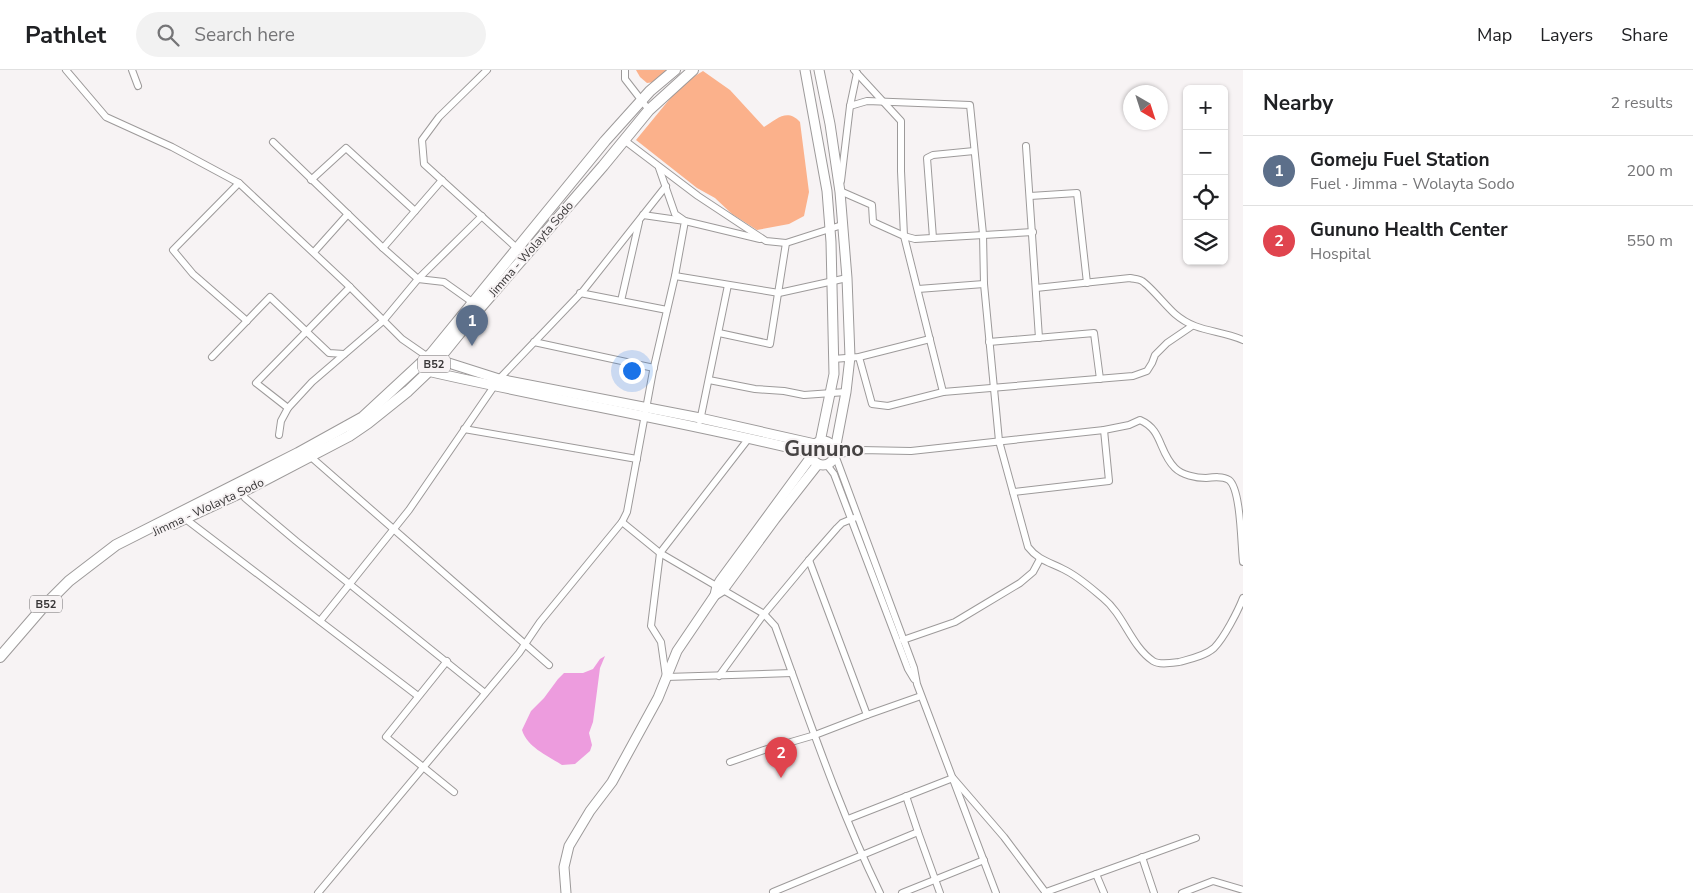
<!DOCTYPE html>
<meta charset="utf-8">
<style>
:root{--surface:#fff;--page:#f2f2f2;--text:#202124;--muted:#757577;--line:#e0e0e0;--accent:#db2777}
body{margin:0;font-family:"Nunito Sans",sans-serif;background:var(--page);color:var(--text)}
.controls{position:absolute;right:15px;top:15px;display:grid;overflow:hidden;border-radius:8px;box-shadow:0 1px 4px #0004}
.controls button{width:45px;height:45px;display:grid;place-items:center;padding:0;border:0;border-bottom:1px solid var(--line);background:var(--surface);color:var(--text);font:25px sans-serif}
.compass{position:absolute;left:1123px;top:15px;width:45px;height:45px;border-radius:50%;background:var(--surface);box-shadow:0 1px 4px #0004;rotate:141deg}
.you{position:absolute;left:631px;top:300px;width:18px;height:18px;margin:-12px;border:4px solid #fff;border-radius:50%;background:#1a73e8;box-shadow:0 0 0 8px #1a73e833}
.badge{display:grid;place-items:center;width:32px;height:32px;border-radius:50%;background:var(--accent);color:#fff;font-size:16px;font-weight:700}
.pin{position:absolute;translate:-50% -41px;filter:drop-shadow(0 1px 2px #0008)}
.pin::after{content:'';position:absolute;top:26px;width:18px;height:15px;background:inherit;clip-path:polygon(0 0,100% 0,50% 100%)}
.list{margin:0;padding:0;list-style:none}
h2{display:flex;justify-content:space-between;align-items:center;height:65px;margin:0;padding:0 20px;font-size:21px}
h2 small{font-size:16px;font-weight:400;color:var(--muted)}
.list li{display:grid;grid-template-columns:32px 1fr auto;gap:15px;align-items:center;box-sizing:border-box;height:70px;padding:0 20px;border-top:1px solid var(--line)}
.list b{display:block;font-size:19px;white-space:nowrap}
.list p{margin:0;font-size:16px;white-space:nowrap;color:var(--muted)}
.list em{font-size:16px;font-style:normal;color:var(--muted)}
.icon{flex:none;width:28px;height:28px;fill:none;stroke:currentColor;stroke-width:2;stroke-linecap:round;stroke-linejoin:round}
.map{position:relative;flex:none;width:1243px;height:823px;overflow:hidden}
header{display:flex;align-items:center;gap:30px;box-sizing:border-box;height:70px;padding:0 25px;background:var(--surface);border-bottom:1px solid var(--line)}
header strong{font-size:24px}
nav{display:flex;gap:28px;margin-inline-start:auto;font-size:18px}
.search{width:350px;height:45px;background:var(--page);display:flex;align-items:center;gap:12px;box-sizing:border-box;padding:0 18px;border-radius:28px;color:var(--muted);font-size:19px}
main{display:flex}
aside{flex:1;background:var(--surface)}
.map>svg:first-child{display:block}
.forest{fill:#fbb18b}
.water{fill:#ed9cde}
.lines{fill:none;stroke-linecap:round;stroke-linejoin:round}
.minor-casing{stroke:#9d9a9a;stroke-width:8}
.secondary-casing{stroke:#9d9a9a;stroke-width:11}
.trunk-casing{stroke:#9d9a9a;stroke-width:12}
.minor{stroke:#fff;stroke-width:6}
.secondary{stroke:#fff;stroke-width:9}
.trunk{stroke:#fff;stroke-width:10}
.labels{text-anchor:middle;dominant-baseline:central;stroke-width:4;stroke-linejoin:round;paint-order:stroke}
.shield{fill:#f7f3f4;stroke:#716f70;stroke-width:1}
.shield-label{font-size:11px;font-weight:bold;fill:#383637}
.street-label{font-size:12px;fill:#383637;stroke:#f7f3f4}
.town-label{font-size:22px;font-weight:bold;fill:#464343;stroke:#f7f3f4}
</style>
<header>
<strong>Pathlet</strong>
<div class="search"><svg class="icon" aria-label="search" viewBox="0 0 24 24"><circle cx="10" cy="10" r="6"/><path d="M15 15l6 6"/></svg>Search here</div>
<nav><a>Map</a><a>Layers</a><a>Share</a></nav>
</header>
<main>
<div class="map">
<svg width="1243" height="823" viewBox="0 0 1243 823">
<rect width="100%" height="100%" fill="#f7f3f4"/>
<g class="forest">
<path d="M636 0H672L655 12 647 13 640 7Z"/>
<path d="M703 1 730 20 764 57C777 49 787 38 800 52L809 122 804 146 789 154 757 160 732 144 715 128 697 118 636 70 682 14Z"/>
</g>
<path class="water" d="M605 586 600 598 593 652 589 663 592 675 590 681 575 694 562 695C548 686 527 677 522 660L531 641 544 628 558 609 564 603H583L593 599 600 589Z"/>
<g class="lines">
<g class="minor-casing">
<g id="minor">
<path d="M66 0 106 47 172 77 239 113 350 217 402 269 428 287"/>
<path d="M132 0 138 16"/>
<path d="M487 0 439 47 422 70 424 94 520 181"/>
<path d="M625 0V9L649 40"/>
<path d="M854 0 901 51V101L904 166 943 322"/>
<path d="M850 36 867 31 970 35 983 164 984 214 999 371 1028 477C1038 490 1049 492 1063 499 1078 506 1091 518 1103 528 1124 545 1131 576 1153 591 1159 595 1171 593 1179 592 1190 589 1205 586 1214 578 1224 568 1238 541 1243 528"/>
<path d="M624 70 698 126 766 171 786 173 842 155"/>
<path d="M273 72 383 178 418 209 444 212 475 234"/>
<path d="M1026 76 1039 268"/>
<path d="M659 98 675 144 685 151 760 169"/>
<path d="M311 110 346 78 415 141"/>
<path d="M841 111 850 36 857 3"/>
<path d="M239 113 173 180 193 204 247 251"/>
<path d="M840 121 872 135 873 152 904 166 915 169 1033 162"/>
<path d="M1030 126 1077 123 1087 213"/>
<path d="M933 168 927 88 933 85 974 81"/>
<path d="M383 178 442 110"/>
<path d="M314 182 348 144"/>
<path d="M675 206 779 223 847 208"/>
<path d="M1036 218 1130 208C1134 209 1139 209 1142 211 1150 216 1166 236 1175 244 1197 263 1218 259 1243 270"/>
<path d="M918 219 984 214"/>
<path d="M580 223 667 240"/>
<path d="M621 231 639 152"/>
<path d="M719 263 770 274 786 173"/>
<path d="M534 272 654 298"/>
<path d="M989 272 1094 263 1100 309"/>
<path d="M212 287 270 227 329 283 344 284"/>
<path d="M859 287 872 334 888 336 943 322 1133 306 1147 301 1152 293 1155 285 1167 273 1192 256"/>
<path d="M833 289 859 287 930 269"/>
<path d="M709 310 755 319 784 321 804 325 846 322"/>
<path d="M288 338 256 313 350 217"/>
<path d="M700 351 728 215"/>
<path d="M464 359 637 389"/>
<path d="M279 365 281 351 288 338 312 312 383 251 418 209 482 146"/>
<path d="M749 368 660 483 651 556 661 572 666 607 792 603"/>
<path d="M311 387 549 595"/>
<path d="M827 395 834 404 908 599 914 609"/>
<path d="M242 422 245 428 296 471 485 623"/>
<path d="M1013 422 1109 411 1104 360"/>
<path d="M183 447 418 626"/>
<path d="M622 452 660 483 764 544 775 556C808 646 838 737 880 823"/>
<path d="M809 490 867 645"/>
<path d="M320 551 409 440 499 309 583 221 666 116"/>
<path d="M903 570 955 552 1020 513 1033 502 1040 489"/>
<path d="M447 591 386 667 454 722"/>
<path d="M719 606 764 544 809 490 837 458 842 453 854 448"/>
<path d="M730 692 767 679 815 665 867 645 921 626"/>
<path d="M906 726 918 762 940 823"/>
<path d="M848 749 953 708 1004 767 1046 823"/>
<path d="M1142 787 1154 823"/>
<path d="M1096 804 1104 823"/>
<path d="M773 822 918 762"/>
<path d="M1046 822 1196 768"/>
<path d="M318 823 519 583 540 552 622 452 627 442 653 301 675 206 685 151 643 145"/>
<path d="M902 823 984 790"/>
<path d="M996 823 917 614 914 598 835 385 860 380 911 381 1104 360 1129 355 1140 350C1163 360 1158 381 1175 398 1182 405 1196 408 1206 408 1214 407 1223 406 1229 410 1241 419 1241 475 1243 492"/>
<path d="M1182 823 1213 811 1243 820"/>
</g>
</g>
<g class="secondary-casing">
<g id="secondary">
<path d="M805 0 827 121 831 172 834 304 820 372"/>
<path d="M819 0 830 54 840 122 847 208 850 287 846 322 835 380"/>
<path d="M433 288 499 309 700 348 815 374"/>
<path d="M423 300C552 330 682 351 811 383"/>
<circle cx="823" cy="383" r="12"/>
<path d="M715 525 723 520 775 449 818 394"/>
<path d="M566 823 564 797 569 776 590 741 612 712 658 628 677 581 715 525 717 516 720 511 811 387"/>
</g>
</g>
<g class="trunk-casing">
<g id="trunk">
<path d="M173 454 242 422 349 366 368 353 408 321 429 301 480 238 603 96 649 40 693 0"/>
<path d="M0 587 44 536 69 511 116 475 298 383 363 347 431 284 605 71 650 21 675 0"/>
</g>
</g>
<use href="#minor" class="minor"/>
<use href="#secondary" class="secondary"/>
<use href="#trunk" class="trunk"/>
</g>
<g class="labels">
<g class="shield">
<rect x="418" y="285.5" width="32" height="17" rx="4"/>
<rect x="30" y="525.5" width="32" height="17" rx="4"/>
</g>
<g class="shield-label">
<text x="434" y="294">B52</text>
<text x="46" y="534">B52</text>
</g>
<g class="street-label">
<text transform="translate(531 179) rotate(-49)">Jimma - Wolayta Sodo</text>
<text transform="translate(208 437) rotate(-25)">Jimma - Wolayta Sodo</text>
</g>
<g class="town-label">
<text x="824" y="379">Gununo</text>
</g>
</g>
</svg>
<div class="controls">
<button>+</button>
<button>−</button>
<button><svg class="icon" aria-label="locate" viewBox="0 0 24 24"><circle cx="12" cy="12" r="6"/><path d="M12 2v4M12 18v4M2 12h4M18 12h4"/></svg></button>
<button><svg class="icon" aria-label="layers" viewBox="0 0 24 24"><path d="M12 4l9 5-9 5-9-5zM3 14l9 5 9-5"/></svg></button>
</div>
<svg class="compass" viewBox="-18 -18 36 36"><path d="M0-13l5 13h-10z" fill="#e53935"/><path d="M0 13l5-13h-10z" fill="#757577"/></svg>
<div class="you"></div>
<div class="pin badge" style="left:472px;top:276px;background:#5c6f8a">1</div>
<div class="pin badge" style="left:781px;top:708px;background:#e0444e">2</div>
</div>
<aside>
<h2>Nearby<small>2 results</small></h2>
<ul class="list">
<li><span class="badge" style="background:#5c6f8a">1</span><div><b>Gomeju Fuel Station</b><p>Fuel · Jimma - Wolayta Sodo</p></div><em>200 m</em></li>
<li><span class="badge" style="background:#e0444e">2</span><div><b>Gununo Health Center</b><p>Hospital</p></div><em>550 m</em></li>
</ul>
</aside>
</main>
